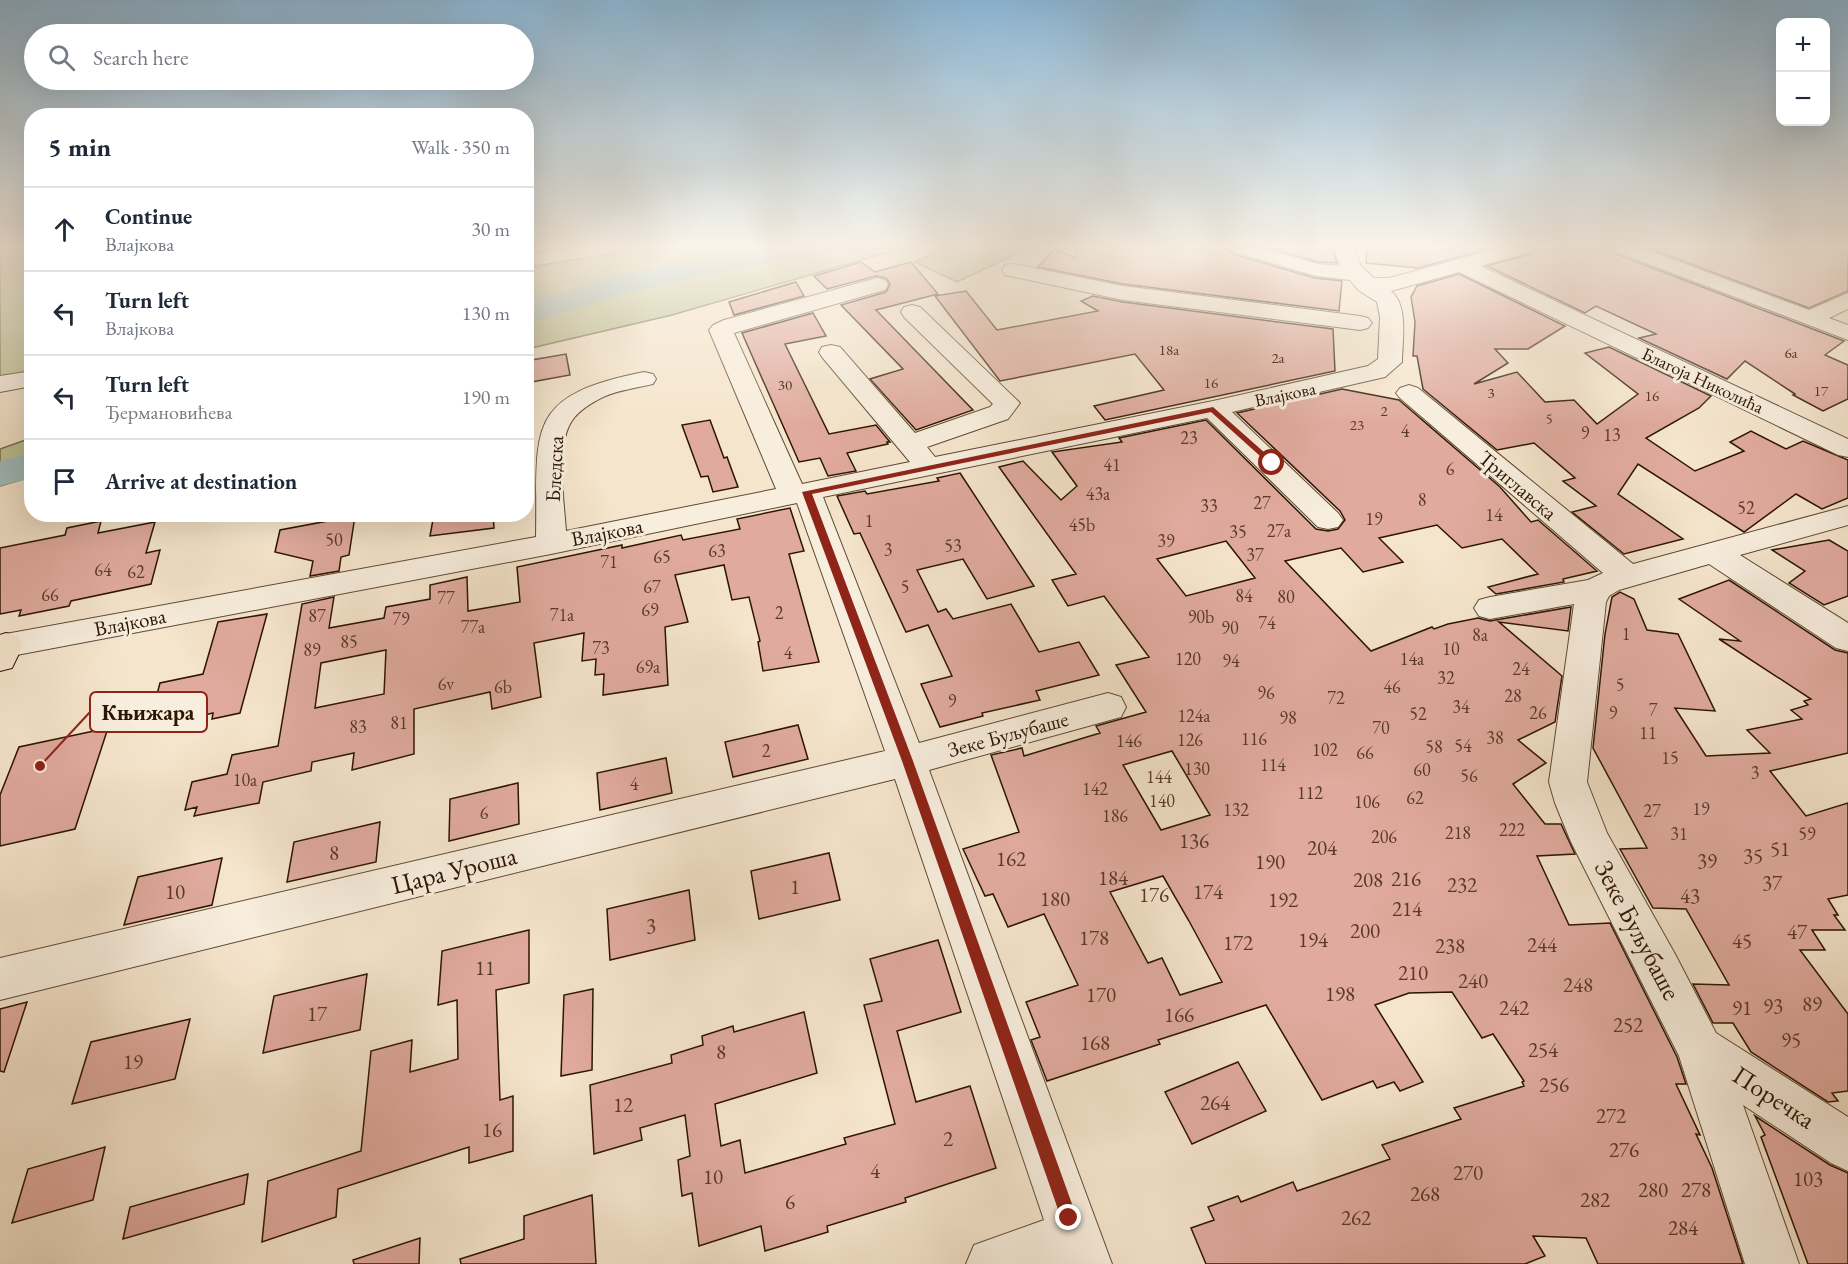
<!DOCTYPE html>
<meta charset="utf-8">
<style>
:root{--surface:#fff;--page:#f2f2f3;--text:#1f2937;--muted:#747a83;--line:#e0e1e3}
body{margin:0;font-family:"EB Garamond",serif;background:var(--page);color:var(--text)}
.controls{position:absolute;right:18px;top:18px;display:grid;overflow:hidden;border-radius:12px;box-shadow:0 6px 24px #0002}
.controls button{width:54px;height:54px;display:grid;place-items:center;padding:0;border:0;border-bottom:2px solid var(--line);background:var(--surface);color:var(--text);font:30px sans-serif}
.stop{position:absolute;width:18px;height:18px;margin:-14px;border:4px solid #8f2418;border-radius:50%;background:#fff}
.stop.end{background:#8f2418;border-color:#fff;box-shadow:0 2px 6px #0008}
.list{margin:0;padding:0;list-style:none}
h2{display:flex;justify-content:space-between;align-items:center;height:78px;margin:0;padding:0 24px;font-size:26px}
h2 small{font-size:20px;font-weight:400;color:var(--muted)}
.list li{display:grid;grid-template-columns:39px 1fr auto;gap:18px;align-items:center;box-sizing:border-box;height:84px;padding:0 24px;border-top:2px solid var(--line)}
.list b{display:block;font-size:22px;white-space:nowrap}
.list p{margin:0;font-size:20px;white-space:nowrap;color:var(--muted)}
.list em{font-size:20px;font-style:normal;color:var(--muted)}
.icon{flex:none;width:33px;height:33px;fill:none;stroke:currentColor;stroke-width:2;stroke-linecap:round;stroke-linejoin:round}
.map{position:relative;flex:none;width:1848px;height:1264px;overflow:hidden}
.search{position:absolute;background:var(--surface);box-shadow:0 6px 24px #0002;left:24px;top:24px;width:510px;height:66px;display:flex;align-items:center;gap:15px;box-sizing:border-box;padding:0 21px;border-radius:33px;color:var(--muted);font-size:22px}
.panel{position:absolute;background:var(--surface);box-shadow:0 6px 24px #0002;left:24px;top:108px;width:510px;height:414px;border-radius:24px}
.map>svg:first-child{display:block}
.green{fill:#bfc396;stroke:#766c4c;stroke-width:1.5}
.lines{fill:none;stroke-linecap:round;stroke-linejoin:round}
.river{fill:#9fbdbf;fill-rule:evenodd}
.building{fill:#e0aa9e;stroke:#2c1501;stroke-width:1.5;fill-rule:evenodd}
.minor-casing{stroke:#5e4934;stroke-width:2}
.major-casing{stroke:#2c1501;stroke-width:2}
.minor{fill:#f8eede;fill-rule:evenodd}
.major{fill:#f5e5cc;fill-rule:evenodd}
.route{fill:#8f2418}
.labels{text-anchor:middle;dominant-baseline:central;stroke-width:6;stroke-linejoin:round;paint-order:stroke}
.far-number-label{font-size:15px;fill:#593a28}
.far-street-label{font-size:18px;fill:#2c1501;stroke:#f8eede}
.number-label{font-size:18px;fill:#593a28}
.street-label{font-size:21px;fill:#2c1501;stroke:#f8eede}
.near-number-label{font-size:21px;fill:#593a28}
.near-street-label{font-size:26px;fill:#2c1501;stroke:#f8eede}
.leader{fill:none;stroke:#8f2418;stroke-width:2}
.callout-dot{fill:#8f2418;stroke:#f8eede;stroke-width:2}
.callout{fill:#f8eede;stroke:#8f2418;stroke-width:2}
.callout-label{font-size:22px;text-anchor:middle;font-weight:bold;fill:#2c1501}
</style>
<div class="map">
<svg width="1848" height="1264" viewBox="0 0 1848 1264">
<rect width="100%" height="100%" fill="#f5e5cc"/>
<filter id="stains"><feTurbulence type="fractalNoise" baseFrequency=".00333" numOctaves="4"/><feColorMatrix values="0 0 0 0 .2 0 0 0 0 .09 0 0 0 0 .02 0 0 0 .5 -.17"/></filter>
<radialGradient id="worn" r=".72"><stop offset=".6" stop-color="#630" stop-opacity="0"/><stop offset="1" stop-color="#630" stop-opacity=".3"/></radialGradient>
<g class="green">
<path d="M0 248H31V378L0 384Z"/>
<path d="M605 248H903L672 315 527 349V261Z"/>
<path d="M946 248H1029L957 282 915 262Z"/>
<path d="M31 438V477L0 486V449Z"/>
</g>
<g class="lines">
<g class="river">
<path d="M753 248H810L806 254 626 293 526 324V303L619 275Z"/>
<path d="M32 453V478L0 486V461Z"/>
</g>
</g>
<g class="building">
<path d="M1077 248H1228L1232 254 1315 278 1342 281 1339 311 1123 284 1038 267 1055 249 1075 258Z"/>
<path d="M1269 248H1332L1337 263 1318 262Z"/>
<path d="M1367 248H1492L1418 268 1366 263Z"/>
<path d="M1534 248H1612L1616 254 1844 341 1825 355 1848 365V399L1823 411 1793 395 1795 394 1745 361 1727 379 1639 338 1656 334 1596 306 1585 313 1487 266 1530 254Z"/>
<path d="M1648 248H1831L1848 253V291L1809 308Z"/>
<path d="M861 262 875 272 911 262 938 294 876 310 973 410 916 430 870 379 903 369 841 305 886 292 890 284 886 278 876 276 827 289 814 276Z"/>
<path d="M1459 274 1565 326 1528 349H1495L1508 363 1474 384 1517 372 1545 402 1574 400 1597 424 1638 394 1585 353 1609 347 1711 396 1699 408 1646 438 1695 471 1744 451 1730 442 1751 431 1786 449 1803 441 1848 460V498L1822 509 1796 494 1744 532 1638 464 1618 494 1683 539 1624 554 1572 512 1596 506 1563 481 1575 478 1534 443 1497 450 1423 389 1417 356H1413L1415 322 1411 297 1417 286Z"/>
<path d="M796 282 804 296 734 315 729 302Z"/>
<path d="M966 291 997 330 1098 311 1081 301 1093 296 1123 302 1333 329 1335 371 1105 420 1094 406 1164 390 1135 354 1000 381 935 296Z"/>
<path d="M813 313 826 336 785 344 829 434 876 425 890 442H887L888 444 847 453 856 471 828 476 820 458 799 462 742 333Z"/>
<path d="M566 354 570 375 526 383V361Z"/>
<path d="M1342 389 1399 400 1500 487 1531 522 1538 520 1597 571 1563 579 1564 582 1496 594 1488 587 1538 574 1502 539 1462 548 1437 525 1379 538 1403 562 1363 572 1341 548 1285 561 1371 651 1432 627 1434 629 1448 624 1478 618 1490 621 1571 607 1568 631 1499 622 1562 676 1555 722 1518 740 1546 763 1513 784 1545 824H1561L1575 854 1537 856 1569 925 1610 923 1677 1057 1686 1084H1676L1700 1135 1696 1134 1712 1168 1743 1264H1598L1586 1238 1533 1236 1545 1256 1525 1264H1206L1191 1228 1214 1220 1208 1207 1238 1196 1241 1202 1293 1182 1297 1191 1390 1159 1382 1145 1461 1119 1454 1108 1524 1086 1522 1082 1524 1081 1493 1034 1482 1038 1452 992 1409 993 1375 1005 1423 1082 1400 1091 1394 1082 1377 1088 1373 1081 1322 1100 1266 1005 1158 1040 1160 1044 1047 1081 1031 1040 1040 1037 1026 1002 1078 985 1044 914 1008 927 993 894 985 896 963 849 1019 832 991 755 1022 748 1024 756 1100 733 1096 726 1146 712 1116 665 1149 657 1104 596 1068 606 1052 580 1076 574 999 467 1023 461 1061 500 1077 486 1052 452 1122 442 1119 438 1206 420 1316 529 1328 531 1338 529 1345 520 1340 511 1237 413ZM1226 541 1255 578 1186 596 1157 559ZM1172 751 1210 815 1161 830 1123 765ZM1163 876 1189 921 1222 982 1180 995 1162 958 1148 963 1110 892Z"/>
<path d="M710 420 724 458 727 457 738 487 713 492 708 476 701 477 682 425Z"/>
<path d="M960 473 1034 586 987 599 963 559 917 570 938 612 946 609 953 619 1011 604 1039 652 1079 642 1099 675 1036 691 1040 700 982 713 983 716 940 727 921 684 952 676 928 625 906 632 860 533 854 534 837 496 865 491 867 494 939 481 937 478Z"/>
<path d="M790 508 804 551 789 554 819 662 763 671 758 642 760 641 749 597 732 600 724 565 675 575 688 622 665 627 668 685 603 695 604 674 595 675 596 659 582 661 584 633 534 643 541 697 492 709 490 692 414 709V754L352 770 354 753 312 762 311 771 263 782 259 803 194 816 197 807 185 810 192 782 227 774 232 755 278 746 302 604 334 597 329 628 384 618 386 607 430 599V585L467 577 468 611 520 602 517 567 622 545V548L681 535 683 540 740 529 737 519ZM386 650 384 694 315 708 321 663Z"/>
<path d="M434 514H493L494 528 430 536Z"/>
<path d="M355 516 349 555 341 557 339 571 310 576 313 561 275 552 280 530Z"/>
<path d="M101 521 98 533 155 522 146 553 160 550 151 584 71 601 69 606 19 616 21 610 0 614V548L65 535 67 528Z"/>
<path d="M1829 540 1848 551V596L1824 605 1789 583 1805 571 1772 550Z"/>
<path d="M1729 580 1835 650 1848 653V753L1770 771 1806 816 1848 803V895L1828 899 1838 915H1834L1845 930H1812L1825 950H1800L1848 1014V1091L1832 1093 1838 1101 1828 1102 1751 1052 1733 1023H1713L1693 984 1729 985 1686 909 1653 908 1620 849 1647 848 1593 748 1605 634 1612 597 1620 592 1634 599 1647 630 1678 634 1715 711 1675 708 1706 756 1770 753 1747 730 1802 719 1791 710 1808 705 1804 701 1811 699 1719 639 1740 641 1679 599Z"/>
<path d="M267 614 240 713 212 719 213 713 148 728 160 683 203 674 218 622Z"/>
<path d="M798 725 808 759 733 777 725 742Z"/>
<path d="M108 728 75 829 0 846V795L19 747Z"/>
<path d="M666 758 672 793 600 810 597 773Z"/>
<path d="M518 783 519 824 449 841 450 799Z"/>
<path d="M380 822 376 862 287 882 294 842Z"/>
<path d="M829 853 840 900 759 919 751 871Z"/>
<path d="M222 858 212 905 124 925 138 877Z"/>
<path d="M689 890 695 940 610 960 607 909Z"/>
<path d="M529 930V983L496 990 500 1100 513 1096V1151L469 1163V1147L338 1189 336 1217 262 1242 268 1181 361 1151 371 1051 412 1040 410 1072 458 1059 457 1000 438 1005 442 951Z"/>
<path d="M938 940 961 1012 897 1031 916 1102 970 1086 996 1168 905 1198 906 1202 827 1226 828 1232 765 1251 761 1226 699 1246 692 1193 682 1196 678 1160 690 1156 685 1115 640 1128 642 1140 594 1154 590 1085 672 1063 671 1055 703 1045 702 1036 733 1026 734 1032 804 1012 817 1073 715 1104 721 1146 740 1140 745 1173 846 1144 844 1138 895 1124 864 1005 882 1001 870 959Z"/>
<path d="M367 974 360 1030 263 1053 274 996Z"/>
<path d="M593 989 592 1070 561 1076 564 995Z"/>
<path d="M27 1002 4 1072 0 1071V1009Z"/>
<path d="M190 1019 175 1079 72 1104 91 1042Z"/>
<path d="M1238 1062 1266 1111 1192 1144 1165 1092Z"/>
<path d="M1755 1116 1830 1165 1848 1173V1264H1808L1761 1137 1765 1135Z"/>
<path d="M105 1147 93 1200 12 1223 28 1169Z"/>
<path d="M248 1174 244 1204 123 1239 130 1207Z"/>
<path d="M592 1195 596 1264H461L460 1259 524 1239V1216Z"/>
<path d="M420 1238 419 1264H354L353 1260Z"/>
</g>
<g class="lines">
<g class="minor-casing">
<g id="minor">
<path d="M568 248H615L612 252 605 254 526 267V255Z"/>
<path d="M1230 248H1262L1318 264 1340 266 1334 248H1354L1361 266 1374 278H1389L1500 248H1532L1529 252 1481 266 1848 439V457L1838 455 1459 272 1391 291C1409 306 1402 341 1402 362L1385 377 1232 412 1338 513 1343 520 1338 527 1328 529 1318 527 1207 418 823 497 919 743 1108 693 1121 697 1126 707 1121 717 929 770 1112 1264H966L974 1245 1044 1220 895 779 0 1000V958L885 751 797 503 551 554 6 657 0 655V635L536 537C538 430 522 396 644 372L653 374 656 379 653 384C636 388 619 390 603 397 591 403 576 412 570 424 556 450 564 502 566 531L776 489 709 330 713 325 724 320 877 278 885 280 888 285 885 290 734 333 802 484 910 462 822 357 819 352 822 347 831 345 840 347 915 433 990 407 993 404 904 317 901 312 904 307 912 305 920 307 1020 403 1008 419 927 447 935 457 1213 401 1368 366 1378 359 1380 317 1377 302 1358 290 1350 280 1316 276 1233 252Z"/>
<path d="M1614 248H1642L1809 310 1848 293V309L1829 318 1848 325V340L1617 252Z"/>
<path d="M1013 264 1123 286 1360 316 1368 318 1372 323 1368 328 1360 330 1123 300 1005 275 1002 270 1005 265Z"/>
<path d="M32 371V386L0 392V376Z"/>
<path d="M1409 385 1418 388 1633 564 1848 506V525L1740 555 1848 623V651L1836 648 1709 564 1619 590 1609 596 1606 602 1587 782 1607 833 1675 954 1716 1033 1848 1117V1171L1831 1163 1743 1105 1799 1264H1745L1679 1056 1571 842 1555 803 1549 782 1574 604 1490 619 1479 616 1474 608 1479 600 1490 597 1588 580 1603 573 1400 398 1396 393 1400 388Z"/>
</g>
</g>
<g class="major-casing">
<path id="major" d="M6 633 18 636 23 645 12 668 0 671V635Z"/>
</g>
<use href="#minor" class="minor"/>
<use href="#major" class="major"/>
</g>
<linearGradient id="sky" x2="0" y2="1"><stop stop-color="#8bb8d8"/><stop offset="0.58" stop-color="#faf3e8"/><stop offset="1" stop-color="#faf3e8" stop-opacity="0"/></linearGradient>
<rect width="1848" height="425" fill="url(#sky)"/>
<path class="route" d="M1213 407 1274 461V464H1269L1211 412 812 494 913 761 1077 1218 1074 1224 1069 1226 1064 1224 1061 1218 902 761 802 492Z"/>
<g class="labels">
<g class="far-number-label">
<text x="1169" y="349">18a</text>
<text x="1791" y="352">6a</text>
<text x="1278" y="357">2a</text>
<text x="1211" y="382">16</text>
<text x="785" y="384">30</text>
<text x="1821" y="390">17</text>
<text x="1491" y="392">3</text>
<text x="1652" y="395">16</text>
<text x="1384" y="410">2</text>
<text x="1549" y="418">5</text>
<text x="1357" y="424">23</text>
</g>
<g class="far-street-label">
<text transform="translate(1703 380) rotate(25)">Благоја Николића</text>
<text transform="translate(1285 394) rotate(-12)">Влајкова</text>
</g>
<g class="number-label">
<text x="1405" y="430">4</text>
<text x="1585" y="432">9</text>
<text x="1612" y="434">13</text>
<text x="1189" y="437">23</text>
<text x="1112" y="464">41</text>
<text x="1450" y="468">6</text>
<text x="1098" y="493">43a</text>
<text x="1422" y="499">8</text>
<text x="1262" y="502">27</text>
<text x="1209" y="505">33</text>
<text x="1746" y="507">52</text>
<text x="1494" y="514">14</text>
<text x="1374" y="518">19</text>
<text x="869" y="520">1</text>
<text x="1082" y="524">45b</text>
<text x="1279" y="530">27a</text>
<text x="1238" y="531">35</text>
<text x="334" y="539">50</text>
<text x="1166" y="540">39</text>
<text x="953" y="545">53</text>
<text x="888" y="549">3</text>
<text x="717" y="550">63</text>
<text x="1255" y="554">37</text>
<text x="662" y="556">65</text>
<text x="609" y="561">71</text>
<text x="103" y="569">64</text>
<text x="136" y="571">62</text>
<text x="652" y="586">67</text>
<text x="905" y="586">5</text>
<text x="50" y="594">66</text>
<text x="1244" y="595">84</text>
<text x="1286" y="596">80</text>
<text x="446" y="597">77</text>
<text x="650" y="609">69</text>
<text x="779" y="612">2</text>
<text x="562" y="614">71a</text>
<text x="317" y="615">87</text>
<text x="1201" y="616">90b</text>
<text x="401" y="618">79</text>
<text x="1267" y="622">74</text>
<text x="473" y="626">77a</text>
<text x="1230" y="627">90</text>
<text x="1626" y="633">1</text>
<text x="1480" y="634">8a</text>
<text x="349" y="641">85</text>
<text x="601" y="647">73</text>
<text x="1451" y="648">10</text>
<text x="312" y="649">89</text>
<text x="788" y="652">4</text>
<text x="1188" y="658">120</text>
<text x="1412" y="658">14a</text>
<text x="1231" y="660">94</text>
<text x="648" y="666">69a</text>
<text x="1521" y="668">24</text>
<text x="1446" y="677">32</text>
<text x="446" y="683">6v</text>
<text x="1620" y="684">5</text>
<text x="503" y="686">6b</text>
<text x="1392" y="686">46</text>
<text x="1266" y="692">96</text>
<text x="1513" y="695">28</text>
<text x="1336" y="697">72</text>
<text x="952" y="700">9</text>
<text x="1461" y="706">34</text>
<text x="1653" y="709">7</text>
<text x="1538" y="712">26</text>
<text x="1613" y="712">9</text>
<text x="1418" y="713">52</text>
<text x="1194" y="715">124a</text>
<text x="1288" y="717">98</text>
<text x="399" y="722">81</text>
<text x="358" y="726">83</text>
<text x="1381" y="727">70</text>
<text x="1648" y="732">11</text>
<text x="1495" y="737">38</text>
<text x="1254" y="738">116</text>
<text x="1190" y="739">126</text>
<text x="1129" y="740">146</text>
<text x="1463" y="745">54</text>
<text x="1434" y="746">58</text>
<text x="1325" y="749">102</text>
<text x="766" y="750">2</text>
<text x="1365" y="752">66</text>
<text x="1670" y="757">15</text>
<text x="1273" y="764">114</text>
<text x="1197" y="768">130</text>
<text x="1422" y="769">60</text>
<text x="1755" y="772">3</text>
<text x="1469" y="775">56</text>
<text x="1159" y="776">144</text>
<text x="245" y="779">10a</text>
<text x="634" y="783">4</text>
<text x="1095" y="788">142</text>
<text x="1310" y="792">112</text>
<text x="1415" y="797">62</text>
<text x="1162" y="800">140</text>
<text x="1367" y="801">106</text>
<text x="1701" y="808">19</text>
<text x="1236" y="809">132</text>
<text x="1652" y="810">27</text>
<text x="484" y="812">6</text>
<text x="1115" y="815">186</text>
<text x="1512" y="829">222</text>
<text x="1458" y="832">218</text>
<text x="1679" y="833">31</text>
<text x="1807" y="833">59</text>
<text x="1384" y="836">206</text>
</g>
<g class="street-label">
<text transform="translate(554 469) rotate(-87)">Бледска</text>
<text transform="translate(1518 485) rotate(40)">Триглавска</text>
<text transform="translate(607 532) rotate(-11)">Влајкова</text>
<text transform="translate(130 622) rotate(-11)">Влајкова</text>
<text transform="translate(1008 734) rotate(-15)">Зеке Буљубаше</text>
</g>
<g class="near-number-label">
<text x="1194" y="840">136</text>
<text x="1322" y="847">204</text>
<text x="1780" y="848">51</text>
<text x="334" y="852">8</text>
<text x="1753" y="855">35</text>
<text x="1011" y="858">162</text>
<text x="1707" y="860">39</text>
<text x="1270" y="861">190</text>
<text x="1113" y="877">184</text>
<text x="1406" y="878">216</text>
<text x="1368" y="879">208</text>
<text x="1772" y="882">37</text>
<text x="1462" y="884">232</text>
<text x="795" y="886">1</text>
<text x="175" y="891">10</text>
<text x="1208" y="891">174</text>
<text x="1154" y="894">176</text>
<text x="1690" y="895">43</text>
<text x="1055" y="898">180</text>
<text x="1283" y="899">192</text>
<text x="1407" y="908">214</text>
<text x="651" y="925">3</text>
<text x="1365" y="930">200</text>
<text x="1797" y="931">47</text>
<text x="1094" y="937">178</text>
<text x="1313" y="939">194</text>
<text x="1742" y="940">45</text>
<text x="1238" y="942">172</text>
<text x="1542" y="944">244</text>
<text x="1450" y="945">238</text>
<text x="485" y="967">11</text>
<text x="1413" y="972">210</text>
<text x="1473" y="980">240</text>
<text x="1578" y="984">248</text>
<text x="1340" y="993">198</text>
<text x="1101" y="994">170</text>
<text x="1812" y="1003">89</text>
<text x="1773" y="1005">93</text>
<text x="1514" y="1007">242</text>
<text x="1742" y="1007">91</text>
<text x="317" y="1013">17</text>
<text x="1179" y="1014">166</text>
<text x="1628" y="1024">252</text>
<text x="1791" y="1039">95</text>
<text x="1095" y="1042">168</text>
<text x="1543" y="1049">254</text>
<text x="721" y="1051">8</text>
<text x="133" y="1061">19</text>
<text x="1554" y="1084">256</text>
<text x="1215" y="1102">264</text>
<text x="623" y="1104">12</text>
<text x="1611" y="1115">272</text>
<text x="492" y="1129">16</text>
<text x="948" y="1138">2</text>
<text x="1624" y="1149">276</text>
<text x="875" y="1170">4</text>
<text x="1468" y="1172">270</text>
<text x="713" y="1176">10</text>
<text x="1808" y="1178">103</text>
<text x="1653" y="1189">280</text>
<text x="1696" y="1189">278</text>
<text x="1425" y="1193">268</text>
<text x="1595" y="1199">282</text>
<text x="790" y="1201">6</text>
<text x="1356" y="1217">262</text>
<text x="1683" y="1227">284</text>
</g>
<g class="near-street-label">
<text transform="translate(454 870) rotate(-14)">Цара Уроша</text>
<text transform="translate(1638 930) rotate(62)">Зеке Буљубаше</text>
<text transform="translate(1774 1097) rotate(33)">Поречка</text>
</g>
</g>
<path class="leader" d="M40 766L90 712"/>
<circle class="callout-dot" cx="40" cy="766" r="6"/>
<rect class="callout" x="90" y="692" width="117" height="40" rx="6"/>
<g class="callout-label">
<text x="148" y="720">Књижара</text>
</g>
<rect width="100%" height="100%" filter="url(#stains)"/>
<rect width="100%" height="100%" fill="url(#worn)"/>
</svg>
<div class="controls">
<button>+</button>
<button>−</button>
</div>
<div class="stop" style="left:1272px;top:463px"></div>
<div class="stop end" style="left:1069px;top:1218px"></div>
<div class="search"><svg class="icon" aria-label="search" viewBox="0 0 24 24"><circle cx="10" cy="10" r="6"/><path d="M15 15l6 6"/></svg>Search here</div>
<section class="panel">
<h2>5 min<small>Walk · 350 m</small></h2>
<ul class="list">
<li><svg class="icon" aria-label="ahead" viewBox="0 0 24 24"><path d="M12 20V5M6 11l6-6 6 6"/></svg><div><b>Continue</b><p>Влајкова</p></div><em>30 m</em></li>
<li><svg class="icon" aria-label="left" viewBox="0 0 24 24"><path d="M17 20v-9H6M10 6l-5 5 5 5"/></svg><div><b>Turn left</b><p>Влајкова</p></div><em>130 m</em></li>
<li><svg class="icon" aria-label="left" viewBox="0 0 24 24"><path d="M17 20v-9H6M10 6l-5 5 5 5"/></svg><div><b>Turn left</b><p>Ђермановићева</p></div><em>190 m</em></li>
<li><svg class="icon" aria-label="arrive" viewBox="0 0 24 24"><path d="M6 21V4h12l-3 4 3 4H6"/></svg><div><b>Arrive at destination</b></div></li>
</ul>
</section>
</div>
